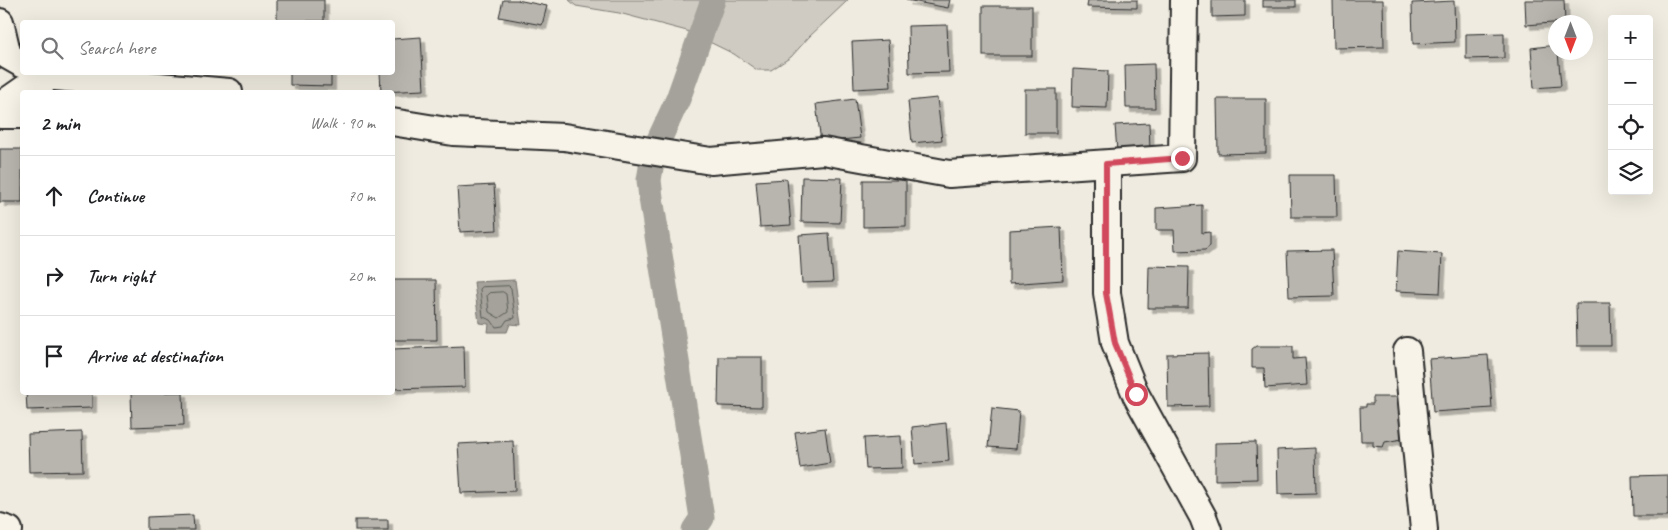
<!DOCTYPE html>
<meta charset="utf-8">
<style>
:root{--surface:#fff;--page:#f6f6f6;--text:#202124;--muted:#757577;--line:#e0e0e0}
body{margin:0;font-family:Caveat,sans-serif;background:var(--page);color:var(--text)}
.controls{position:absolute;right:15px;top:15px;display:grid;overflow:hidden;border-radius:5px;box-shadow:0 5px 20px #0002}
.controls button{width:45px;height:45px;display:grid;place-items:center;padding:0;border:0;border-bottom:1px solid var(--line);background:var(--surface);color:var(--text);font:25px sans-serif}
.compass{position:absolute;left:1548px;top:15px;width:45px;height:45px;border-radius:50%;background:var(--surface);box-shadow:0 5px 20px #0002;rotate:180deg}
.stop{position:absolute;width:15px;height:15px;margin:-11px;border:4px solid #d1495b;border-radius:50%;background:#fff}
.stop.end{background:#d1495b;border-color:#fff;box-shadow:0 1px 5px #0008}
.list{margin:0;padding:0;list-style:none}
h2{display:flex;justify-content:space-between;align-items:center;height:65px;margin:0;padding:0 20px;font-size:21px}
h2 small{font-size:16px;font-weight:400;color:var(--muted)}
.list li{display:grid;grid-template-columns:32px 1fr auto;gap:15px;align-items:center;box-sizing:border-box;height:80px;padding:0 20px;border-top:1px solid var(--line)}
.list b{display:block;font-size:19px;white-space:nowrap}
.list em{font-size:16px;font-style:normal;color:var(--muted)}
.icon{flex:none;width:28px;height:28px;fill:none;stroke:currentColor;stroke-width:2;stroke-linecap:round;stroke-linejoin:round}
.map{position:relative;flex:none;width:1668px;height:530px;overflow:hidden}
.search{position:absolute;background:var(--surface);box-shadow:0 5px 20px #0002;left:20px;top:20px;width:375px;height:55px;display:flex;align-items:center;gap:12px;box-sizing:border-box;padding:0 18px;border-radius:5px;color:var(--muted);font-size:19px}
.panel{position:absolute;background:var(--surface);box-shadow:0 5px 20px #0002;left:20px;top:90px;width:375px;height:305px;border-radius:5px}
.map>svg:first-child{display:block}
.green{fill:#cfcbc2;stroke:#7d7b76}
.water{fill:#a4a29a;stroke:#74726e}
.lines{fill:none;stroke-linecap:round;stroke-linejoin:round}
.shore{stroke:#5b5b57;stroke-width:1}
.stream{stroke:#74726e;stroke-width:7}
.canal{stroke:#a4a29a;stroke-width:25}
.building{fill:#b8b5ae;stroke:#2b2b2b;filter:url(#shadow)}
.minor-casing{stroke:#2b2b2b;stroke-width:30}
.minor{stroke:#f7f3e8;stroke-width:26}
.route{stroke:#d1495b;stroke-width:6}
</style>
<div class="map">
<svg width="1668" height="530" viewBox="0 0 1668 530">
<defs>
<filter id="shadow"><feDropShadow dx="4.5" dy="4.5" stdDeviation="0" flood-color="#0004"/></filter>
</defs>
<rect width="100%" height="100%" fill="#efebe0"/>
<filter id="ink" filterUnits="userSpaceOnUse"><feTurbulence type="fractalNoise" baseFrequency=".02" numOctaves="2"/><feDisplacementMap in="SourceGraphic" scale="10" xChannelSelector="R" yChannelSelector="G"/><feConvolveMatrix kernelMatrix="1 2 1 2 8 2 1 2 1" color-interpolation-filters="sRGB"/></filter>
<g filter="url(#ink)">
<path class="green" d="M569 0H848L809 37 791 57 771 70H757L734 54 687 31 619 13 576 6Z"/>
<path class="water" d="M515 280 521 325 510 324 507 332H488L489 324 479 323 474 282Z"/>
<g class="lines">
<g class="shore">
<path d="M509 286 511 288 515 318 507 320 503 326 496 327 491 320 483 317 480 289 482 287Z"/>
<path d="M503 292 506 294 508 312 499 318 489 312 487 295 489 293Z"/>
</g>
<path class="stream" d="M662 133 678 99"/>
<g class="canal">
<path d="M658 142 678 99 713 0"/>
<path d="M652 162 649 180 651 198 702 518 694 530"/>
</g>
</g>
<g class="building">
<rect x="277" y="0" width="47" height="21"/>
<path d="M503 0H517L547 6 542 25 499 17Z"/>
<path d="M906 0H950L948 8Z"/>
<path d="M1088 0H1137V8L1087 7Z"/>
<path d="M1212 0H1245V16L1212 17Z"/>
<rect x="1263" y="0" width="33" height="7"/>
<path d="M1333 0H1383L1384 47 1334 48Z"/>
<path d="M1525 0H1564L1565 22 1526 25Z"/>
<path d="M1454 1 1455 42 1413 44 1412 3Z"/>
<rect x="983" y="6" width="49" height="50"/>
<path d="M947 25 949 72 909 73 908 26Z"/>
<path d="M1504 33V58L1466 59V34Z"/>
<path d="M421 37 424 90 381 92 380 72H392V39Z"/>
<path d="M888 40 891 87 854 89 852 42Z"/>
<path d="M1556 45V52H1558L1561 86 1534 88 1531 48Z"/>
<path d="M1154 64 1155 108H1126L1125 65Z"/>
<path d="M1073 69 1108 71 1107 108 1072 107Z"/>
<path d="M290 72H331V86L290 85Z"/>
<rect x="1025" y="89" width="31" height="44"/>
<path d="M937 98 942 140 912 143 908 101Z"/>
<path d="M855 99 860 138 821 142 816 104Z"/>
<path d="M1217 99H1266V153L1218 154Z"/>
<path d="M1149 123 1150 150 1117 152 1115 125Z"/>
<rect x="0" y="149" width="22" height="53"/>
<path d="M1290 175H1336L1337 217H1291Z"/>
<path d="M802 177 842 178 840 223 801 222Z"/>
<path d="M787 179 791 225 760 227 756 181Z"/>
<path d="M863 180H906V226L863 227Z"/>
<path d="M494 185 497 230 460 232 457 187Z"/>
<path d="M1202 205V233L1210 232V246L1205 250 1175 251 1174 230H1156V208Z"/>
<path d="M1061 227 1063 280 1009 284V230Z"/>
<path d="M829 233 833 282 802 283 799 235Z"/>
<path d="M1332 250 1334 296 1289 297 1287 251Z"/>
<path d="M1398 251 1442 254 1440 293 1396 291Z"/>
<path d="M1149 266 1189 267 1188 308H1148Z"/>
<path d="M392 280H436L437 340H392Z"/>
<path d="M1576 303H1610L1611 346H1577Z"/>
<path d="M464 346 465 387 392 389V349Z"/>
<path d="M1256 346H1293V359L1305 358 1307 385 1265 388 1264 368H1252V349Z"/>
<path d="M1208 353 1209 406 1168 407 1167 354Z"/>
<path d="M1488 355 1492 408 1433 412 1429 359Z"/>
<path d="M719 357H762V407L718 406Z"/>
<path d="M26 392H92V408L27 410Z"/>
<path d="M183 392 184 425 132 427 131 393Z"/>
<path d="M1373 397H1405L1402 439 1385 442 1383 447 1373 446V441H1361L1360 407H1366V404H1373Z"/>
<path d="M992 408 1019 411 1016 449 988 447Z"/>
<path d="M946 423 949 461 915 464 912 427Z"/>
<path d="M825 428 830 463 800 468 795 432Z"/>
<path d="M82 432 83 471 29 472 28 434Z"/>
<path d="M901 436 902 468 866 469 864 438Z"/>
<path d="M513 441 515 491 461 493 458 444Z"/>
<path d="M1256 442 1257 479 1215 480V443Z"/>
<path d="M1315 448 1316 493 1278 494 1277 450Z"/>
<path d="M1668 475V516H1633L1632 476Z"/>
<path d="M193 515 194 530H147V517Z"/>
<rect x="355" y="520" width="33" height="10"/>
</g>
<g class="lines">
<g class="minor-casing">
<g id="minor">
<path d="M0 22 8 56 22 64"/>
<path d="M39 92 43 76 229 92"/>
<path d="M0 106 43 76 38 73"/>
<path d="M0 115H22"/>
<path d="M392 122 453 132 564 137 711 161 823 151 949 174 1182 158 1184 0"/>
<path d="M1107 164V293L1115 343 1136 395 1203 517 1208 530"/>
<path d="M1407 351 1424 530"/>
<path d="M0 527 9 530"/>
</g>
</g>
<use href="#minor" class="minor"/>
</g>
</g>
<g class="lines" filter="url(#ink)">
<path class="route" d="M1136 394 1115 343 1106 293V164L1182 158"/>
</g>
</svg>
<div class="controls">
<button>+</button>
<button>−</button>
<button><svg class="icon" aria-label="locate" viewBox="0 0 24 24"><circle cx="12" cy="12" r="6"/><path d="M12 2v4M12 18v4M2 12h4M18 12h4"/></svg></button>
<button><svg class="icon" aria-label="layers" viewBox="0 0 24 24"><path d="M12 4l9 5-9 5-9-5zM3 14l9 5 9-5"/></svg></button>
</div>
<svg class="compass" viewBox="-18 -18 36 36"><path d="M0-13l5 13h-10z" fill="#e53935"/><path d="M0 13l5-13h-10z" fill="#757577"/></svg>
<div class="stop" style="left:1136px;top:394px"></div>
<div class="stop end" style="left:1182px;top:158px"></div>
<div class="search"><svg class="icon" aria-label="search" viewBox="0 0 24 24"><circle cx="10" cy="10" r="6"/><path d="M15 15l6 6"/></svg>Search here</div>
<section class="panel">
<h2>2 min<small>Walk · 90 m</small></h2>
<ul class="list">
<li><svg class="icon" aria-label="ahead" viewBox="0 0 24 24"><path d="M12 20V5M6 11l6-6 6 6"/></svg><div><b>Continue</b></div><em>70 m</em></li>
<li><svg class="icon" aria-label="right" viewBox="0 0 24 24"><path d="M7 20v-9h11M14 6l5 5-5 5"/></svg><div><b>Turn right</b></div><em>20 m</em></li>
<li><svg class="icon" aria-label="arrive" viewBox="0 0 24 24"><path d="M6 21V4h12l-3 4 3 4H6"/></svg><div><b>Arrive at destination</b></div></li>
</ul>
</section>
</div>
